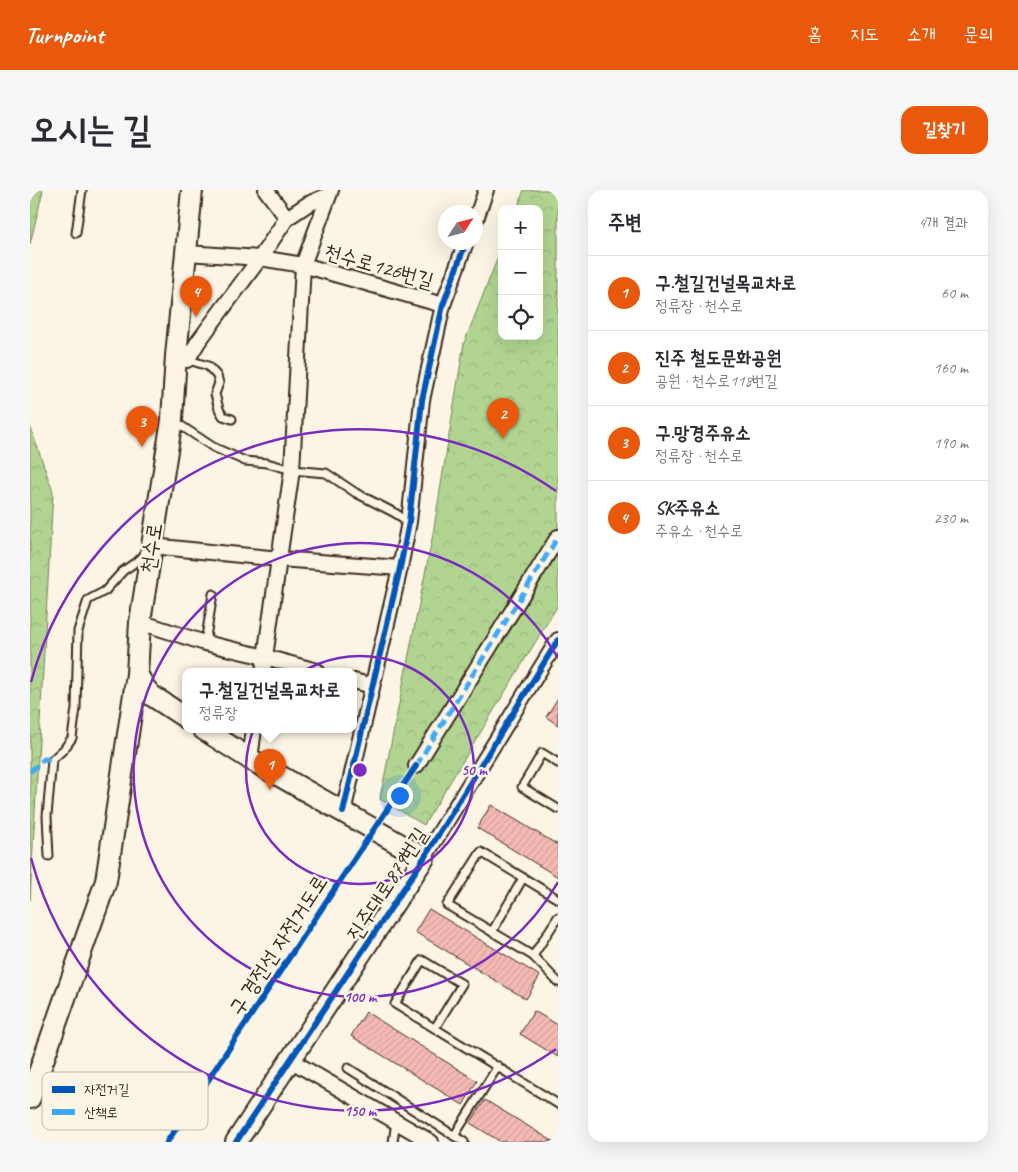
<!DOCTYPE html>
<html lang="ko">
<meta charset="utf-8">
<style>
:root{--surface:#fff;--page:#f7f7f7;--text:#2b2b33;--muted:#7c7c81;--line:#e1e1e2;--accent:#ea580c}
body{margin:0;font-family:Caveat,"Poor Story",sans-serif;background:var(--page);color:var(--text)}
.controls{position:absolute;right:15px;top:15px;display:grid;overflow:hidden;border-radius:10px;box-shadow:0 5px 20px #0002}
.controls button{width:45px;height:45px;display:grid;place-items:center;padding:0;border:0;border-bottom:1px solid var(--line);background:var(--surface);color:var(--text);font:25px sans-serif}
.compass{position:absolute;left:408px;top:15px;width:45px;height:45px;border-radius:50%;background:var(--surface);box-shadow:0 5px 20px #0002;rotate:54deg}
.you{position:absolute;left:369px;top:605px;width:18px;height:18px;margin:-12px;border:4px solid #fff;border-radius:50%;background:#1a73e8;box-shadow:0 0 0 8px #1a73e833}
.badge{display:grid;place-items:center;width:32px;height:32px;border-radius:50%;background:var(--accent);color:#fff;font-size:16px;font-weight:700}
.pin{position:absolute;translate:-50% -41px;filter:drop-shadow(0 1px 2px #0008)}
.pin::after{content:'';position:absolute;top:26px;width:18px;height:15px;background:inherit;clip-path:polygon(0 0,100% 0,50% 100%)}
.popup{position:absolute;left:152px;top:478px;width:175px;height:65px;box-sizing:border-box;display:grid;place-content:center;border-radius:10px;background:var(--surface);filter:drop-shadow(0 1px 4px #0005);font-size:16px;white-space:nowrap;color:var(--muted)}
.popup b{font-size:19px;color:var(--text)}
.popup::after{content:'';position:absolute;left:50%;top:100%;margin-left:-10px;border:10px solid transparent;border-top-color:var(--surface)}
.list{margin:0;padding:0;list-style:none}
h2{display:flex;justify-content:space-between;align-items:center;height:65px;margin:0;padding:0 20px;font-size:21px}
h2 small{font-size:16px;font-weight:400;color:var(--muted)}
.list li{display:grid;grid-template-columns:32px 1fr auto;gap:15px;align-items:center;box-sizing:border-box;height:75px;padding:0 20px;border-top:1px solid var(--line)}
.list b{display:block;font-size:19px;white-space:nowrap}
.list p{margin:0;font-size:16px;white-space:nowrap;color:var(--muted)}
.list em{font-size:16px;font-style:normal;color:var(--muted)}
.icon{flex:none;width:28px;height:28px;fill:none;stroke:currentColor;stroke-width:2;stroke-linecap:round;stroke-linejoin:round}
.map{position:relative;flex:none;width:528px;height:952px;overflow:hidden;border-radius:15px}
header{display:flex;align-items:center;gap:30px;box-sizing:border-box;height:70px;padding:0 25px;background:var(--accent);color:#fff}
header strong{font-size:24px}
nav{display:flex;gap:28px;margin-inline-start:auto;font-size:18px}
.intro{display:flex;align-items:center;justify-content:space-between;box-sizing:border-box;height:120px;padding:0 30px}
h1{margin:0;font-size:35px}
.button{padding:12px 22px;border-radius:15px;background:var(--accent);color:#fff;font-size:18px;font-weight:700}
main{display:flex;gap:30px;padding:0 30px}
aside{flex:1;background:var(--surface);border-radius:15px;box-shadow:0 5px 20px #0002}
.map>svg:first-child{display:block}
.forest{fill:url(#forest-crowns);stroke:#768058}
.building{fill:url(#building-hatch);stroke:#3b2a1e}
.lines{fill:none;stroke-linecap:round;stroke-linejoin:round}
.lane-casing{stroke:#3b2a1e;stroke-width:11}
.street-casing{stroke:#3b2a1e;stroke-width:18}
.secondary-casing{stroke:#3b2a1e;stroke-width:24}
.lane{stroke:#fcf5e5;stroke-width:7}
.street{stroke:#fcf5e5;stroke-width:14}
.secondary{stroke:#fcf5e5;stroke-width:20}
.quiet{stroke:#3fa9f5;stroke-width:5;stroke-dasharray:10 5;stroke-linecap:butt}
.cycleway-casing{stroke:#fcf5e5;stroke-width:9}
.cycleway{stroke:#0057b8;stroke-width:6}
.ring{fill:none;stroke:#7b2cbf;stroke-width:2.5}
.labels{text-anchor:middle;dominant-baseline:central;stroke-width:5;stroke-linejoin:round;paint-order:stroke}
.street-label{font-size:21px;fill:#3b2a1e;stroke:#fcf5e5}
.key{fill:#fcf5e5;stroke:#c2b8a9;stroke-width:1}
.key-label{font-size:14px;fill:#3b2a1e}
.centre{fill:#7b2cbf;stroke:#fcf5e5;stroke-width:2.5}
.ring-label{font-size:15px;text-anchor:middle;font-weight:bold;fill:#7b2cbf;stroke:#fcf5e5;stroke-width:5;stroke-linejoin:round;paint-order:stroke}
</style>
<header>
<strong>Turnpoint</strong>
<nav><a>홈</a><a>지도</a><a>소개</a><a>문의</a></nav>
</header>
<div class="intro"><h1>오시는 길</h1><a class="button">길찾기</a></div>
<main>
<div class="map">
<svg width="528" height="952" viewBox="0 0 528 952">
<defs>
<pattern id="forest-crowns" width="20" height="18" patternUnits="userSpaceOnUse" patternTransform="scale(1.25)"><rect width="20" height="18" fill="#b1d591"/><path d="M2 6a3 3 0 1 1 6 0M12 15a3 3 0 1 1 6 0" fill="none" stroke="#99b77d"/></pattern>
<pattern id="building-hatch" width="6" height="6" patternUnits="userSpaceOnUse" patternTransform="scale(1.25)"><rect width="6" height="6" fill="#f6bab5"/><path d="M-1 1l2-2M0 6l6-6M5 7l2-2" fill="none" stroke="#d4a09b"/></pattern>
</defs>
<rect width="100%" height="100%" fill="#fcf5e5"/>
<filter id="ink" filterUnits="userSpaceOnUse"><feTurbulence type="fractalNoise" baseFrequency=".02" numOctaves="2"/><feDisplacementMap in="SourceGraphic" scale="10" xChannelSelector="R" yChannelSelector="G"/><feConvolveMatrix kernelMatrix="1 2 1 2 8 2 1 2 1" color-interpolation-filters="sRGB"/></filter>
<g filter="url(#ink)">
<g class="forest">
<path d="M0 0H13L0 54Z"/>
<path d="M494 0H528V415L394 635 350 609 403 344 434 153 472 57V146H509V19H487Z"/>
<path d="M0 236 23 302 0 710Z"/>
</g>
<g class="building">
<path d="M528 508V535L516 527Z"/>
<path d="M461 615 528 655V687L447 638Z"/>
<path d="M399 719 510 786 496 809 385 742Z"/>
<path d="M504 821 528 835V867L490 844Z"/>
<path d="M336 822 447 891 433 915 321 846Z"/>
<path d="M455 910 524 952H471L440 933Z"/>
</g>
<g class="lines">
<g class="lane-casing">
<g id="lane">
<path d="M46 43 52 0"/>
<path d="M156 169 178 176 187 186 189 193 185 204 189 219 193 226 202 229"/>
<path d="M144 231 183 257 215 271 237 273 262 280 296 283 326 303 365 323 379 332"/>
<path d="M175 453 183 404"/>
<path d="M528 573 512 563 492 597 528 619"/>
<path d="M19 666 17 626 22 570 34 559 42 548 46 518 48 441 58 410 75 401 93 381 116 365"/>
<path d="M528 709 451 662 417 715 503 766 528 792"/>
<path d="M462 742 493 688"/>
<path d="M503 766 528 727"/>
<path d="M405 838 432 794 392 770 365 814 528 914"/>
<path d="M318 878 434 952"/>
<path d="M424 946 468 876"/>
<path d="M363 952 366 932"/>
</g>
</g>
<g class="street-casing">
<g id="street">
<path d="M236 0 257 28"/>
<path d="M301 0 273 75 262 280 249 369 370 378"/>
<path d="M446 29 456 0"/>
<path d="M157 63 230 68 273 75 413 115"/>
<path d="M157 170 168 152 230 68 257 28 278 14 299 5"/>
<path d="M122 356 249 369 233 481"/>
<path d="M110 432 175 453 235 467 287 481"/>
<path d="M324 491 342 496"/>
<path d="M220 569 224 539"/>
<path d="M386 576 528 347"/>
<path d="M313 622 370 378 379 332 392 210 413 115 436 52"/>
<path d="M394 668 528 450"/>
<path d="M260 870 401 952"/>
</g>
</g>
<g class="secondary-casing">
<g id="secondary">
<path d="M156 528 121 505 115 498 107 484 110 432 142 229 146 166 162 0"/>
<path d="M173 539 220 569 394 668 206 952"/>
<path d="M0 908 76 691 107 484"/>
</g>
</g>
<use href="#lane" class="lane"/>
<use href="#street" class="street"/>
<use href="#secondary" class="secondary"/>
<g class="quiet">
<path d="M386 576 528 347"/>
<path d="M0 582 14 569 22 570"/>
</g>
<g class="cycleway-casing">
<g id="cycleway">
<path d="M313 622 370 378 379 332 392 210 413 115 436 52"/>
<path d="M137 952 386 576"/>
<path d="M206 952 394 668 528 450"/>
</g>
</g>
<use href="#cycleway" class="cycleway"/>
</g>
</g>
<g class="ring">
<circle cx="330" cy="580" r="114"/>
<path d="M528 692A227 227 0 1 1 528 468"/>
<path d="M526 859A341 341 0 0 1 1 668M1 492A341 341 0 0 1 526 301"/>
</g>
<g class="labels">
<g class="street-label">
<text transform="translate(349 76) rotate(16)">천수로126번길</text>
<text transform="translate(121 358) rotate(-81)">천수로</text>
<text transform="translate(357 694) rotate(-57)">진주대로879번길</text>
<text transform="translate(248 755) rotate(-57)">구 경전선 자전거도로</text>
</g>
</g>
<rect x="12" y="882" width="166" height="58" rx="8" class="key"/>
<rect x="22" y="896" width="23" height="7" fill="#0057b8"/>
<rect x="22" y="919" width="23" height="6" fill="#3fa9f5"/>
<g class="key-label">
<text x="54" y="904">자전거길</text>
<text x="54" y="927">산책로</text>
</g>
<circle cx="330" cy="580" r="8" class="centre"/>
<g class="ring-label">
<text x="444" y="585">50 m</text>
<text x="330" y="812">100 m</text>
<text x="330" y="926">150 m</text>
</g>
</svg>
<div class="controls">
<button>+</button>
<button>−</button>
<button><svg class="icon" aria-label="locate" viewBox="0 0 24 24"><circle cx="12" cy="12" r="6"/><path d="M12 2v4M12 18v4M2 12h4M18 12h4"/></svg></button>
</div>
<svg class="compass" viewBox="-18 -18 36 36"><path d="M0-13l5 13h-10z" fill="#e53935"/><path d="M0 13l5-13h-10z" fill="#7c7c81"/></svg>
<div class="you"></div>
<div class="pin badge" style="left:240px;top:600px">1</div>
<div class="popup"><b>구.철길건널목교차로</b>정류장</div>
<div class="pin badge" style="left:473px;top:249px">2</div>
<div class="pin badge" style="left:112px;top:257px">3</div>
<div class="pin badge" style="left:166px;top:127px">4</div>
</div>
<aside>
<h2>주변<small>4개 결과</small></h2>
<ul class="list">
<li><span class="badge">1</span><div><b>구.철길건널목교차로</b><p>정류장 · 천수로</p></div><em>60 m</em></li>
<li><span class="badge">2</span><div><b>진주 철도문화공원</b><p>공원 · 천수로118번길</p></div><em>160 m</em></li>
<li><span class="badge">3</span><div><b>구.망경주유소</b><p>정류장 · 천수로</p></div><em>190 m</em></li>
<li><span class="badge">4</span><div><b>SK주유소</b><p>주유소 · 천수로</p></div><em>230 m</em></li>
</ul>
</aside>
</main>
